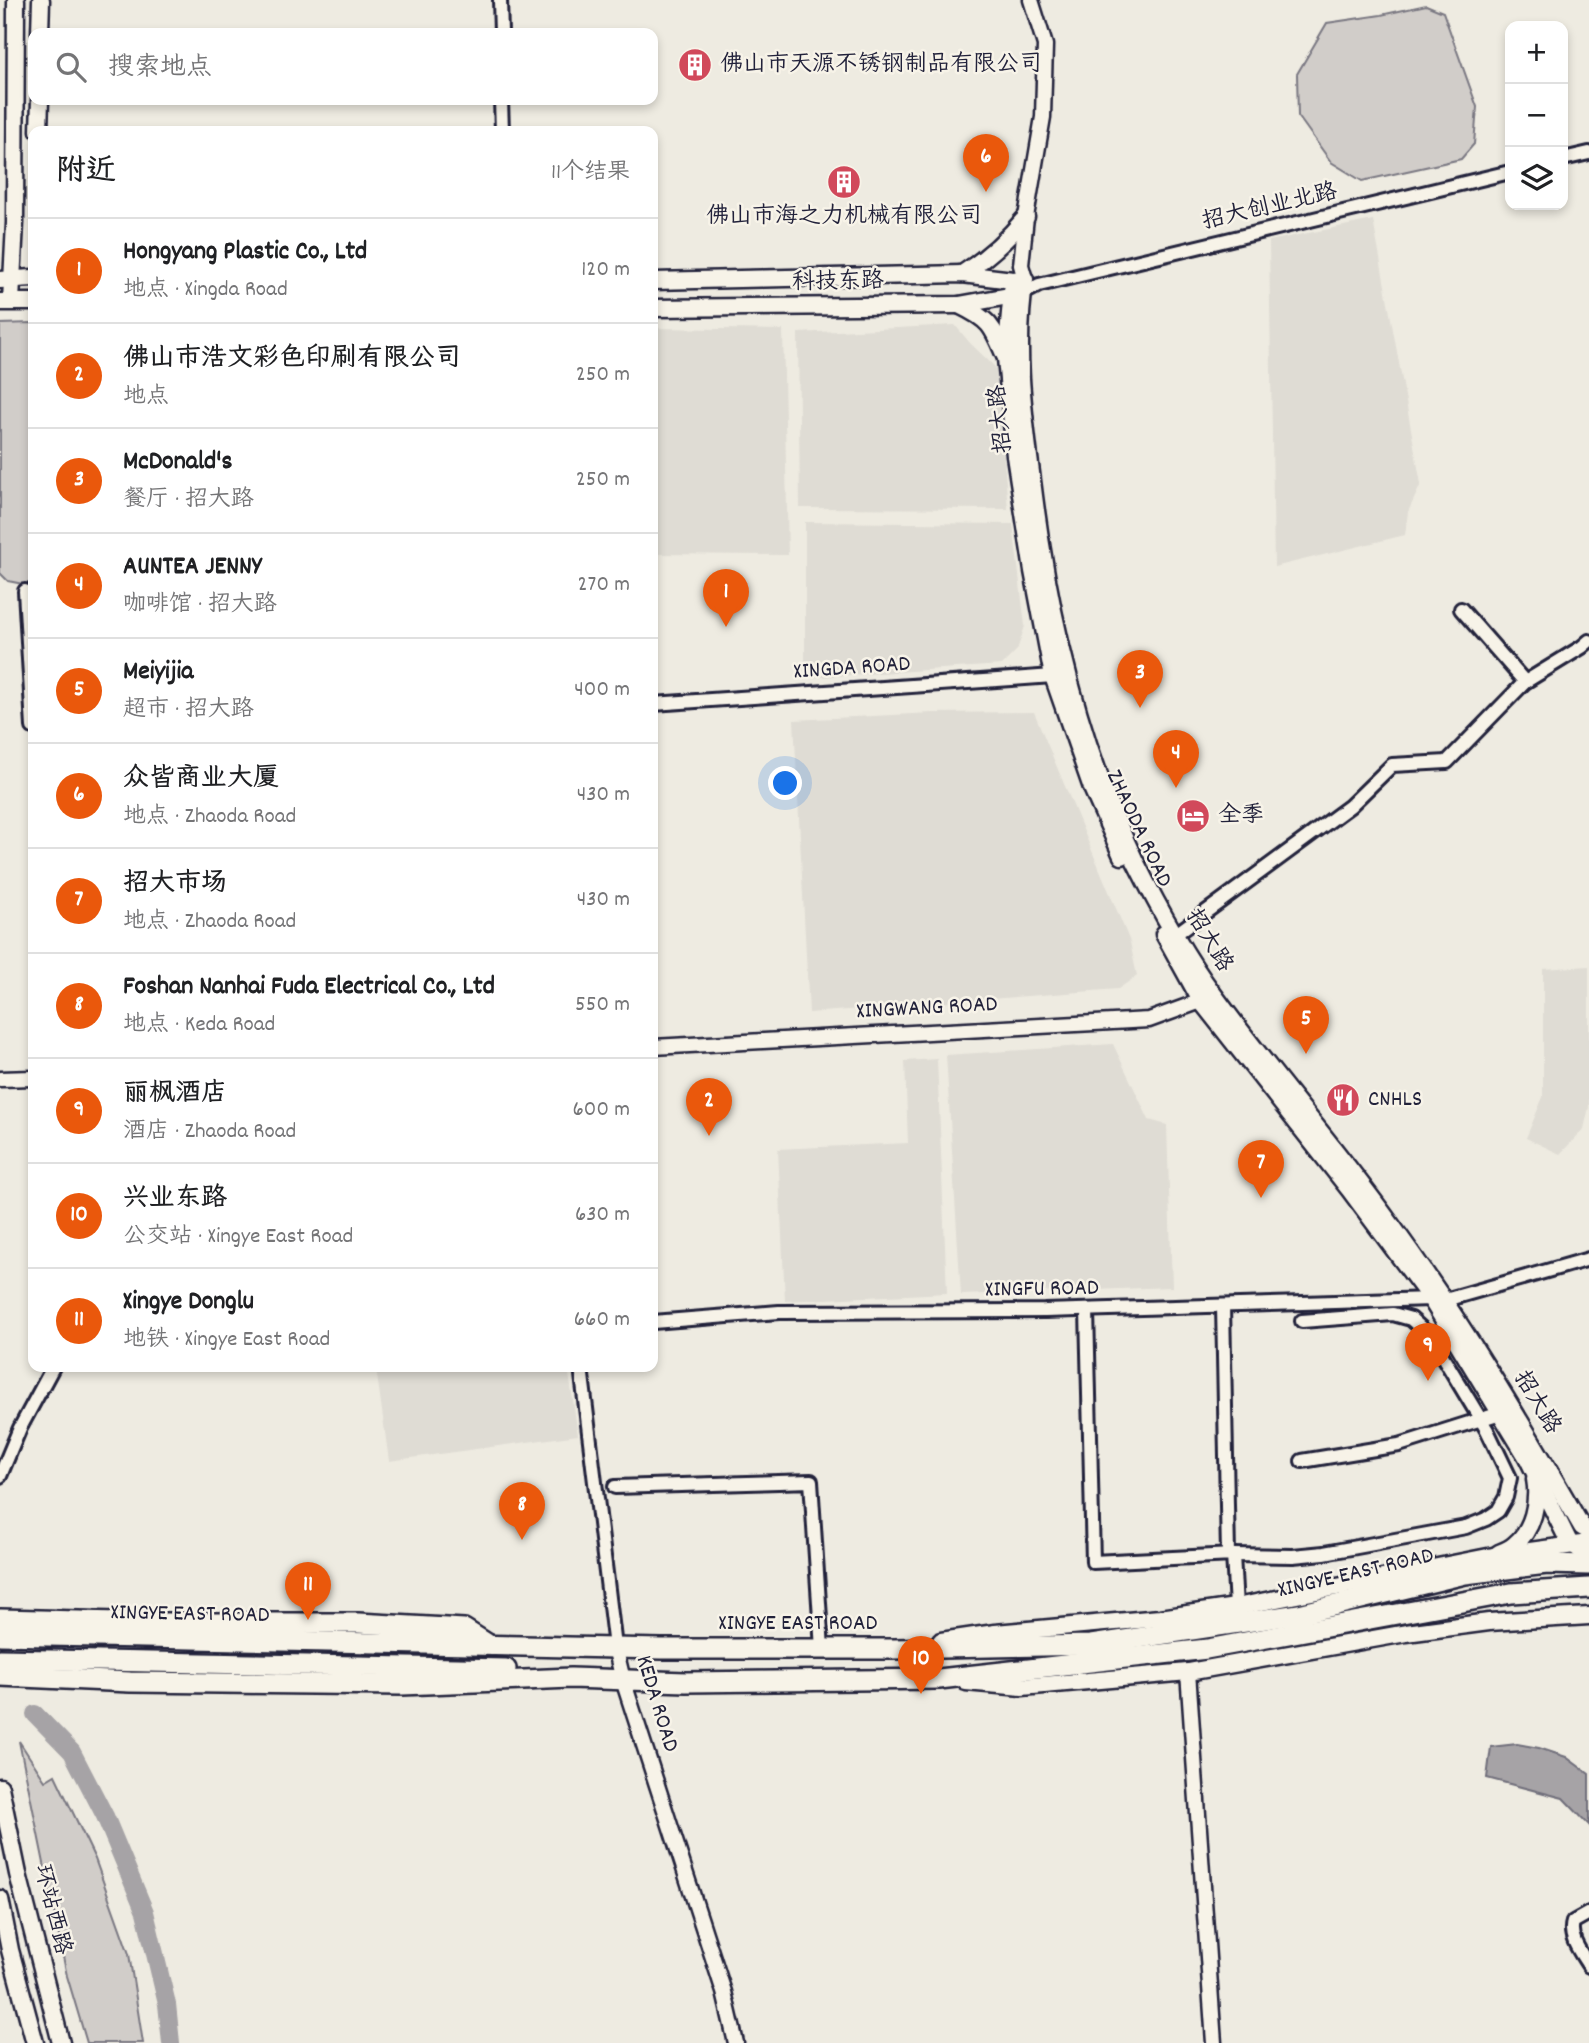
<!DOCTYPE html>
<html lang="zh">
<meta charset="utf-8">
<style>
:root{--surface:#fff;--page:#f6f6f6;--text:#202124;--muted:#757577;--line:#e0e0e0;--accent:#ea580c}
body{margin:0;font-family:Dekko,"LXGW WenKai TC",sans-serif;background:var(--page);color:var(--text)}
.controls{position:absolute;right:21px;top:21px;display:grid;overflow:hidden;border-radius:14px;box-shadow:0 4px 10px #0003}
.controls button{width:63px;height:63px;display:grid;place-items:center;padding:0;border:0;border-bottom:2px solid var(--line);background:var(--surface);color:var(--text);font:35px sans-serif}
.you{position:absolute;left:786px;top:784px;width:24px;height:24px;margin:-18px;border:5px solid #fff;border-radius:50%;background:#1a73e8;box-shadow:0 0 0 10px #1a73e833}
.badge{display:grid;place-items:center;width:46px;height:46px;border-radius:50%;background:var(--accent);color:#fff;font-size:23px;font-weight:700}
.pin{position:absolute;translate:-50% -58px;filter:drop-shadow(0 2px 4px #0008)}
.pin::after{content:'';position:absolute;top:37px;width:24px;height:21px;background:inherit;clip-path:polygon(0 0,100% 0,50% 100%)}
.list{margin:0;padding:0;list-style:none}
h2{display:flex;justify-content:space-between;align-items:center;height:91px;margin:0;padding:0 28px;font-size:30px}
h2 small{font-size:23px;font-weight:400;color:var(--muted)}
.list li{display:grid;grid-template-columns:46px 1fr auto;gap:21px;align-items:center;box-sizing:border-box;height:105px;padding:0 28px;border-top:2px solid var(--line)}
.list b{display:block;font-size:26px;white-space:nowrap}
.list p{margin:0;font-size:23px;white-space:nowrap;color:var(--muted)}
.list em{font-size:23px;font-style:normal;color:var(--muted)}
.icon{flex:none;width:38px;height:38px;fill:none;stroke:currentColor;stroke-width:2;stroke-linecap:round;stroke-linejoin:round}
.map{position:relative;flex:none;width:1589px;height:2043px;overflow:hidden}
.search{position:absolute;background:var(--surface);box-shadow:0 4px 10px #0003;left:28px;top:28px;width:630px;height:77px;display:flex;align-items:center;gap:18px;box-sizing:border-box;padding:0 24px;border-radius:14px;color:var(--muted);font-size:26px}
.panel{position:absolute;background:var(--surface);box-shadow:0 4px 10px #0003;left:28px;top:126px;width:630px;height:1246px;border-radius:14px}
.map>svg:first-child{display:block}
.built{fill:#dfdcd4}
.green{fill:#d1cdc9;stroke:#7a7882;stroke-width:2}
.water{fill:#a6a3a6;stroke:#716f7b;stroke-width:2}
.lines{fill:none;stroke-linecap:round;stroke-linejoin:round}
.river{stroke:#a6a3a6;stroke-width:18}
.minor-casing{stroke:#22223b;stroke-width:18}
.tertiary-casing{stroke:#22223b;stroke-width:19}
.secondary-casing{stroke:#22223b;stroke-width:21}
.primary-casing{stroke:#22223b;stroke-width:24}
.minor{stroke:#f7f3e8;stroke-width:12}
.tertiary{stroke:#f7f3e8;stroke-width:14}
.secondary{stroke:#f7f3e8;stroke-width:16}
.primary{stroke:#f7f3e8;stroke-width:19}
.labels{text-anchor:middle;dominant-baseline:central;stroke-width:5;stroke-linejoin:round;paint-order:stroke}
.poi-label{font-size:23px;fill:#22223b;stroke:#f7f3e8;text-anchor:start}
.street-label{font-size:23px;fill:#22223b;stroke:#f7f3e8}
</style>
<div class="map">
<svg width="1589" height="2043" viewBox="0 0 1589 2043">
<rect width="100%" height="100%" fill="#eeebe1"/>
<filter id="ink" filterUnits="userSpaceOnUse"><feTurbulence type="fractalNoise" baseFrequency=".0143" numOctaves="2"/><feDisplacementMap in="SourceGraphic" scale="14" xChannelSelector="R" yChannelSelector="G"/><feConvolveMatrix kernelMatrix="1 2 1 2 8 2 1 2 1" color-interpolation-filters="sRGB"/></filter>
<g filter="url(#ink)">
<g class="built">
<path d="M1373 220 1421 484 1408 512 1405 535 1274 567 1269 241Z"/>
<path d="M955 325 970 343 997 369 1008 509 800 508 798 333Z"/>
<path d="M653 328 783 330 788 555 653 554Z"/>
<path d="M805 522 1013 524 1025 626 1017 650 1002 665 805 678Z"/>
<path d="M1034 712 1130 942 1137 976 1118 989 809 1013 794 720 932 713Z"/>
<path d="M1589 966V1107L1584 1129 1560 1154 1526 1138 1543 1097V969Z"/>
<path d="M1113 1044 1149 1120 1167 1125 1172 1287 961 1295 946 1055Z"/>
<path d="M937 1059 947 1293 785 1301 778 1149 908 1143 905 1061Z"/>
<path d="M383 1367H568L578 1435 389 1461 376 1368Z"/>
</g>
<g class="green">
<path d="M1426 5 1443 12 1477 107 1474 144 1461 159 1362 181 1331 162 1298 116 1297 74 1327 23 1381 15Z"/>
<path d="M33 323V586L8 581 0 573V324Z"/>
<path d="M19 1741 45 1781 55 1775 95 1859 129 1954 143 2043H87L67 1976Z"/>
</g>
<path class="water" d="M1517 1744 1539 1748 1566 1757 1589 1774V1825L1563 1798 1487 1778 1491 1747Z"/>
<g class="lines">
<path class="river" d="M35 1714 72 1752 105 1816 145 1912 167 2004 171 2043"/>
<g class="minor-casing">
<g id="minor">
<path d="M500 0 501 33"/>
<path d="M501 100 502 131"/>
<path d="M1563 159 1589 153"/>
<path d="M1022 294 1039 285 1510 172"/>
<path d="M25 591 33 727"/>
<path d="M1461 609 1525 682"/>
<path d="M653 704 1053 676 1061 678"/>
<path d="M1176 934 1350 806 1392 765 1447 762 1525 682 1582 647 1589 641"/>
<path d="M1223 1306 1228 1555"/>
<path d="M1087 1310 1093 1562 1233 1555 1236 1607"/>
<path d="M653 1322 779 1312 1045 1311 1431 1299 1445 1300 1589 1259"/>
<path d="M581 1367 615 1647"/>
<path d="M1302 1461 1399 1445 1507 1411"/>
<path d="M0 1476 20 1428 53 1367"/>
<path d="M615 1487 811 1481 822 1649"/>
<path d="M1233 1555 1293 1556 1324 1553 1466 1527 1486 1519 1498 1511 1506 1497 1510 1478 1487 1430 1431 1337 1411 1319 1393 1314 1302 1321"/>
<path d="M1589 1913 1573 1922C1568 1937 1581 1953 1589 1966"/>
</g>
</g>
<g class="tertiary-casing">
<g id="tertiary">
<path d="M1025 279 1021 265 1026 217 1043 117 1045 45 1031 0"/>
<path d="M653 1047 1149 1020 1201 1001 1208 995"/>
<path d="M0 1079 33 1078"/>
<path d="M615 1647 623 1680 724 1992 736 2043"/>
<path d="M1188 1672 1214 2043"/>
</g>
</g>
<g class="secondary-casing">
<g id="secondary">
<path d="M40 33 41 0"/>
<path d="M39 131 40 100"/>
<path d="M962 274C987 258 1007 240 1026 217"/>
<path d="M0 280 33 278"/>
<path d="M653 281 962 274 1013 280 1025 279C1013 352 1025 424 1034 496 1050 620 1081 749 1135 861 1156 903 1186 957 1214 995 1270 1072 1334 1145 1390 1223 1461 1320 1522 1423 1582 1527L1589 1531"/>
<path d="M1012 290 1006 358 1015 456 1033 571 1053 676 1092 788 1122 856"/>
<path d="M11 301 15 223 16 0"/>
<path d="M0 302H33"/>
<path d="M959 305C990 320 992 325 1005 356"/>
<path d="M653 308 959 305 1020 294"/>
<path d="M1164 934 1201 1001 1349 1189 1431 1299 1527 1457 1569 1542 1589 1556"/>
<path d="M1499 1553C1504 1551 1510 1549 1514 1545 1533 1530 1539 1502 1535 1479"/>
<path d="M941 1641 995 1633 1160 1618 1236 1607 1493 1556 1589 1543"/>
<path d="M966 1682 1022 1687 1188 1672 1406 1633 1489 1622 1589 1616"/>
<path d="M0 1787 18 1874 61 2043"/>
<path d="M0 1899 10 1950 35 2043"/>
</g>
</g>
<g class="primary-casing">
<g id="primary">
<path d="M0 1619 158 1623H358L464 1629 486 1643"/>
<path d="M0 1635 661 1649H894L1091 1645 1299 1614 1465 1574 1547 1564 1589 1565"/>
<path d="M0 1659 506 1669"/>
<path d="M0 1676 130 1682 402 1685 571 1678 686 1682 939 1679 1207 1649 1511 1593 1589 1588"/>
</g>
</g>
<use href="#minor" class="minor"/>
<use href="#tertiary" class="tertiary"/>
<use href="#secondary" class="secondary"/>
<use href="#primary" class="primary"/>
</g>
</g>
<defs>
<g id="building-disc" transform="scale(1.75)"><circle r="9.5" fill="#d1495b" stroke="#f7f3e8"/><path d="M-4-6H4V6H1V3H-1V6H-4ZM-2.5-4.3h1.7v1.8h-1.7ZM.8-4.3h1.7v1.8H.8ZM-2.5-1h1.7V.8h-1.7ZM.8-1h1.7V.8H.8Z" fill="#fff"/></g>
<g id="hotel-disc" transform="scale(1.75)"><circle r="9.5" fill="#d1495b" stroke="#f7f3e8"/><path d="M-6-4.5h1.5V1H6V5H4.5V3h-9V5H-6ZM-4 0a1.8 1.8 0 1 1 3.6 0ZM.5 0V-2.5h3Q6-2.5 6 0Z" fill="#fff"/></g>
<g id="restaurant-disc" transform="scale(1.75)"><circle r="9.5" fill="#d1495b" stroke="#f7f3e8"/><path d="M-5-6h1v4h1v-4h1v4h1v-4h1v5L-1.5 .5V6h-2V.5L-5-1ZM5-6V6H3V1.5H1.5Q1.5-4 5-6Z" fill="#fff"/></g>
</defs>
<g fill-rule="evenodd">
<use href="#building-disc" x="695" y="65"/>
<use href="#building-disc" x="844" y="182"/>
<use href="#hotel-disc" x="1193" y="816"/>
<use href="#restaurant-disc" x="1343" y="1100"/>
</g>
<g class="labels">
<g class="poi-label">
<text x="720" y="65">佛山市天源不锈钢制品有限公司</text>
<text x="844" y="217" text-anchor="middle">佛山市海之力机械有限公司</text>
<text x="1218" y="816">全季</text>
<text x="1368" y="1100">CNHLS</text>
</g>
<g class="street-label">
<text transform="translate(1270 208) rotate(-13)">招大创业北路</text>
<text transform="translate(838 283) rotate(-1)">科技东路</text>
<text transform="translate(1002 419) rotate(-96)">招大路</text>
<text transform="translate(852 669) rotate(-4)">XINGDA ROAD</text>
<text transform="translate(1138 829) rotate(65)">ZHAODA ROAD</text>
<text transform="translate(1208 941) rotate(59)">招大路</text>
<text transform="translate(927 1009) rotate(-3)">XINGWANG ROAD</text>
<text transform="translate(1042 1290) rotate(-1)">XINGFU ROAD</text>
<text transform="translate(1536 1403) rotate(59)">招大路</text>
<text transform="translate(1356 1574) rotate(-13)">XINGYE EAST ROAD</text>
<text transform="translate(190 1615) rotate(1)">XINGYE EAST ROAD</text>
<text x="798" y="1624">XINGYE EAST ROAD</text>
<text transform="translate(656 1704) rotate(73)">KEDA ROAD</text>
<text transform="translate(51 1910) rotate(76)">环站西路</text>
</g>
</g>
</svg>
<div class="controls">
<button>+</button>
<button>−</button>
<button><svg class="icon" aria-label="layers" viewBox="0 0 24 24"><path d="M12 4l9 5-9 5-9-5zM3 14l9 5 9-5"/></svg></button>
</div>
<div class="you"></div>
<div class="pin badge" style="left:726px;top:627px">1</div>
<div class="pin badge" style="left:709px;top:1136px">2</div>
<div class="pin badge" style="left:1140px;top:708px">3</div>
<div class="pin badge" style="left:1176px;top:788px">4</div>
<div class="pin badge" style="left:1306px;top:1054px">5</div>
<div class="pin badge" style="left:986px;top:192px">6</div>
<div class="pin badge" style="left:1261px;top:1198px">7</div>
<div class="pin badge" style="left:522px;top:1540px">8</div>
<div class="pin badge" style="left:1428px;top:1381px">9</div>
<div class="pin badge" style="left:921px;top:1694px">10</div>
<div class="pin badge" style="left:308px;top:1620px">11</div>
<div class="search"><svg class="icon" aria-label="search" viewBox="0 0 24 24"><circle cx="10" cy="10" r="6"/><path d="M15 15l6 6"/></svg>搜索地点</div>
<section class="panel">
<h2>附近<small>11个结果</small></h2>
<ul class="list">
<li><span class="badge">1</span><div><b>Hongyang Plastic Co., Ltd</b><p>地点 · Xingda Road</p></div><em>120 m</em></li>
<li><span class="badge">2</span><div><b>佛山市浩文彩色印刷有限公司</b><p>地点</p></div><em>250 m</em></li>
<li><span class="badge">3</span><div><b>McDonald's</b><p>餐厅 · 招大路</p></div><em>250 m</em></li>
<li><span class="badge">4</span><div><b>AUNTEA JENNY</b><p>咖啡馆 · 招大路</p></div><em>270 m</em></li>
<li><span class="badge">5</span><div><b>Meiyijia</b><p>超市 · 招大路</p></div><em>400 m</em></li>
<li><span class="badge">6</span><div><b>众皆商业大厦</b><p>地点 · Zhaoda Road</p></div><em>430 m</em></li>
<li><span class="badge">7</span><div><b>招大市场</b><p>地点 · Zhaoda Road</p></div><em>430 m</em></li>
<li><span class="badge">8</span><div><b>Foshan Nanhai Fuda Electrical Co., Ltd</b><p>地点 · Keda Road</p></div><em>550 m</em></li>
<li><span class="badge">9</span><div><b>丽枫酒店</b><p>酒店 · Zhaoda Road</p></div><em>600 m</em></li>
<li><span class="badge">10</span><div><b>兴业东路</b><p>公交站 · Xingye East Road</p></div><em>630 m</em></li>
<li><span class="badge">11</span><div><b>Xingye Donglu</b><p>地铁 · Xingye East Road</p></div><em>660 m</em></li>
</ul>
</section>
</div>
